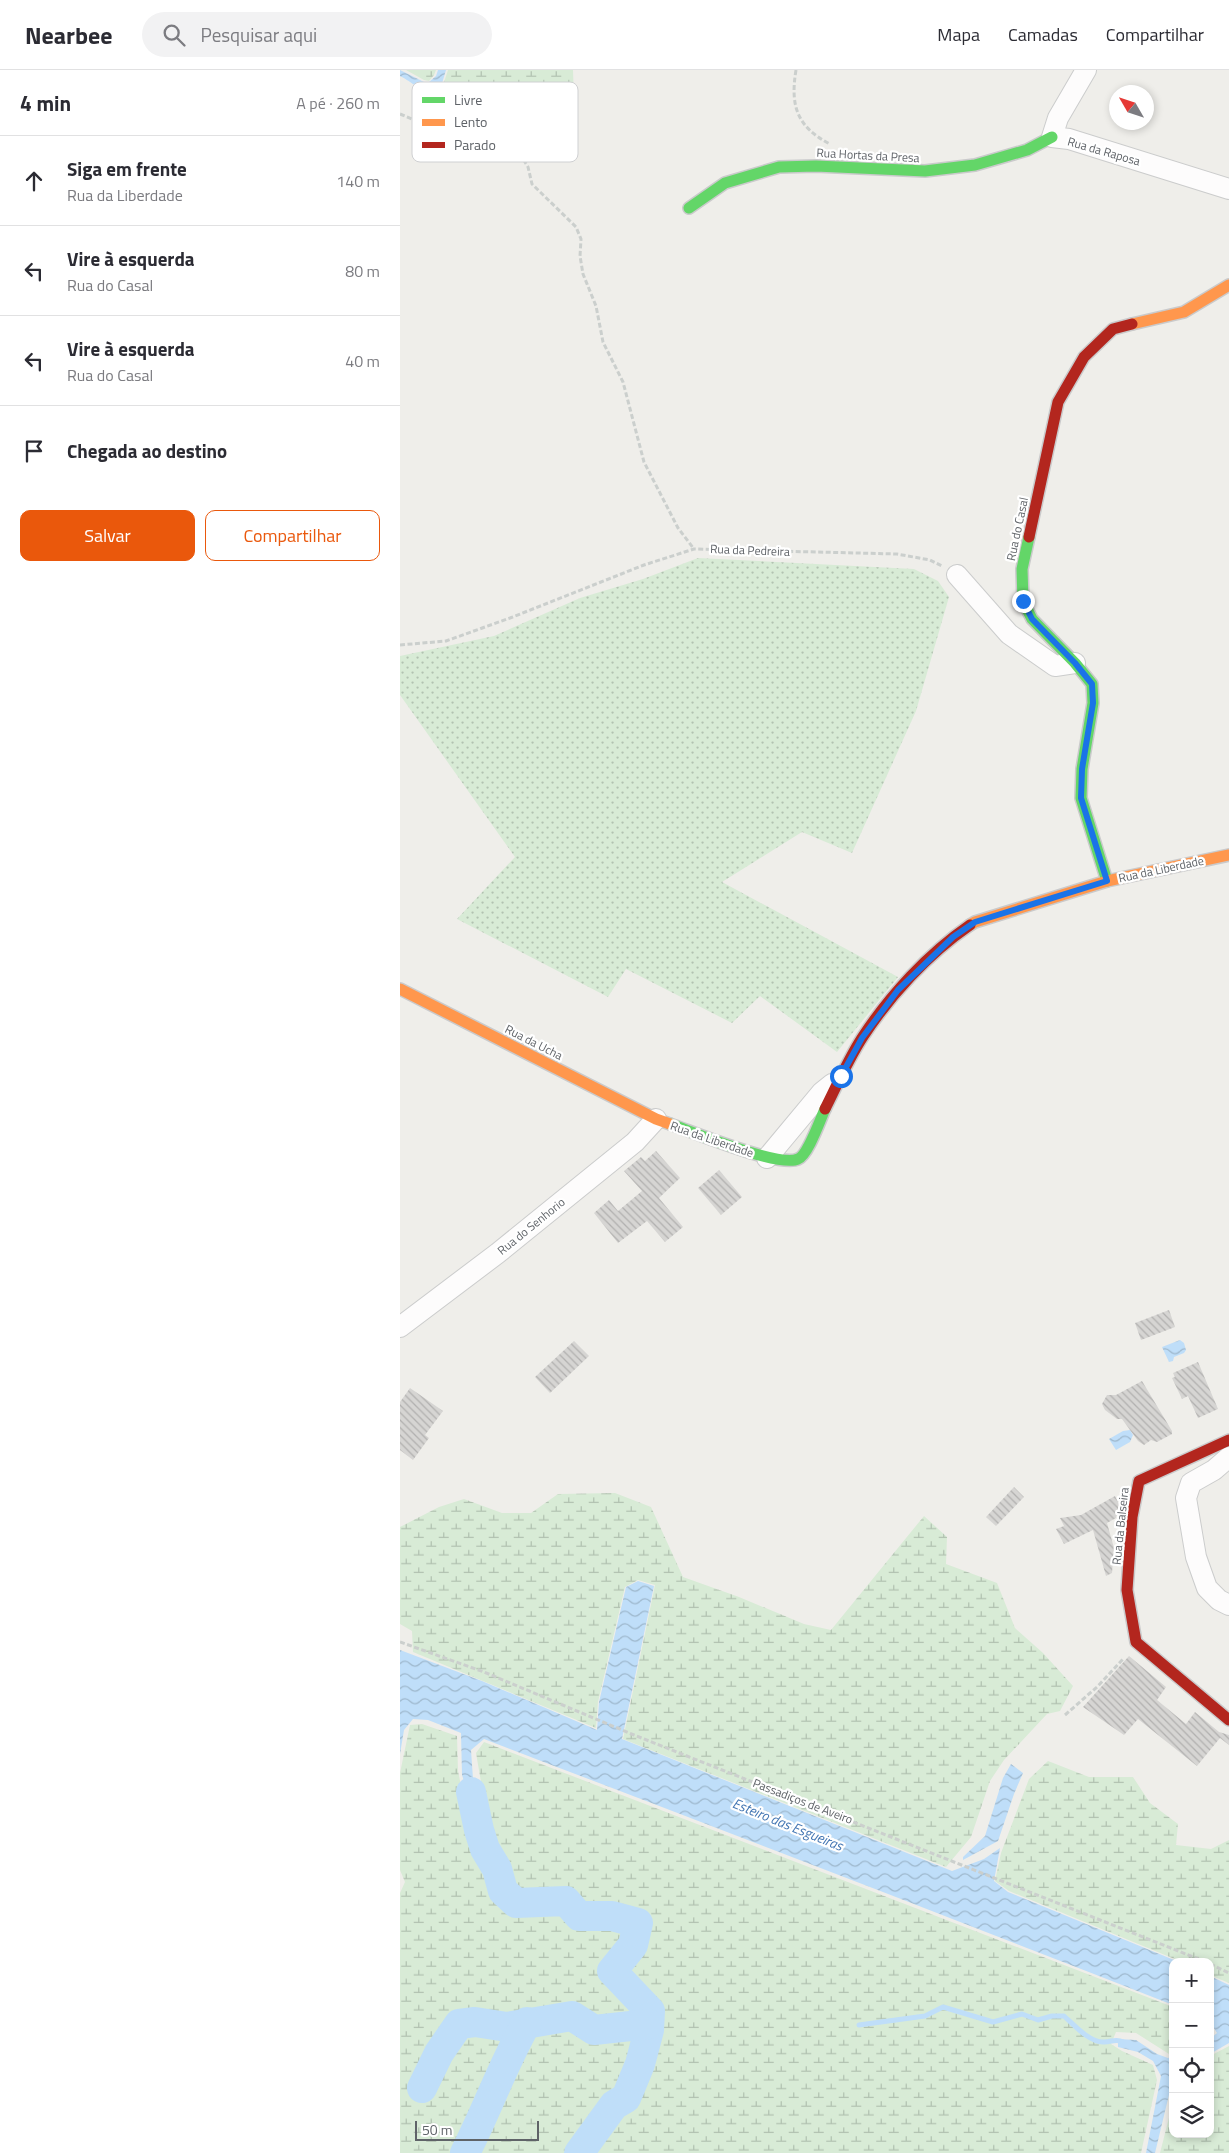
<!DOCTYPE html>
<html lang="pt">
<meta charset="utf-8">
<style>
:root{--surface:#fff;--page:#f2f2f3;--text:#2b2b33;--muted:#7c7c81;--line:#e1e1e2;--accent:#ea580c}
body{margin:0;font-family:"Titillium Web",sans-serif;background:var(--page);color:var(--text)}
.controls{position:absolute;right:15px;bottom:15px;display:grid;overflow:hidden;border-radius:10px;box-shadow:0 2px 8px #0003}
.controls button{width:45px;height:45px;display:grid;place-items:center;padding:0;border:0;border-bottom:1px solid var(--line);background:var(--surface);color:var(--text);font:25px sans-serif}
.compass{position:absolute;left:709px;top:15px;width:45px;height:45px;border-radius:50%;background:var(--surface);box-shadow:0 2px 8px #0003;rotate:309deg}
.scale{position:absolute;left:15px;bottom:12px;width:124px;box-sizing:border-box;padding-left:5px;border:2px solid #5f6368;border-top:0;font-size:14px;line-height:18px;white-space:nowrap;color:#5f6368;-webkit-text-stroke:4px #fff;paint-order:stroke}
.stop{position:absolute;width:15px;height:15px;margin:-11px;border:4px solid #1a73e8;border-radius:50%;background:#fff}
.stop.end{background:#1a73e8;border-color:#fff;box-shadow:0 1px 5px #0008}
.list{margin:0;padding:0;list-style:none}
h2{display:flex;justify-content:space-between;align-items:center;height:65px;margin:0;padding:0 20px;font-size:21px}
h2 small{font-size:16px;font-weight:400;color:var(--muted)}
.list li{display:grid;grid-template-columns:32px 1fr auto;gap:15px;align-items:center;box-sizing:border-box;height:90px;padding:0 20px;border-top:1px solid var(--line)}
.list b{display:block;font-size:19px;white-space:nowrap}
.list p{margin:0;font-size:16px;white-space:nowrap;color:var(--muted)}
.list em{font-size:16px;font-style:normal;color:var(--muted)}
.actions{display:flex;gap:10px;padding:15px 20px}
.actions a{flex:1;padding:11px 0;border:1px solid var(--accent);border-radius:10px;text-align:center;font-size:18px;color:var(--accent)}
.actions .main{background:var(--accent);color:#fff}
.icon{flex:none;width:28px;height:28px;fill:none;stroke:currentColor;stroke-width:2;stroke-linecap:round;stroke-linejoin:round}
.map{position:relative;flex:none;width:829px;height:2083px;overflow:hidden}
header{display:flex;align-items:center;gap:30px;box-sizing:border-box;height:70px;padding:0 25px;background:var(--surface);border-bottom:1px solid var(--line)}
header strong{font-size:24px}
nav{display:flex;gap:28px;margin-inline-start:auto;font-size:18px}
.search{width:350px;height:45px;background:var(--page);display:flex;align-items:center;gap:12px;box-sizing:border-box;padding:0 18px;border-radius:28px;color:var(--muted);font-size:19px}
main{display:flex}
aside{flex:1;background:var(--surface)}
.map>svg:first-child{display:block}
.grass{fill:url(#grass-dots)}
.wetland{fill:url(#wetland-marsh)}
.water{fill:url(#water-waves)}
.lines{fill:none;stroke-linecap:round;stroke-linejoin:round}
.stream{stroke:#bfdef9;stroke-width:5}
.river{stroke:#bfdef9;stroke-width:30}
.building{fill:url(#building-back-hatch)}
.street-casing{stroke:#cbcccc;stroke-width:22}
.fast-casing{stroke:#cacacb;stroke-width:14}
.slow-casing{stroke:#cacacb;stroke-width:14}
.jam-casing{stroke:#cacacb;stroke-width:14}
.path{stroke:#cbcfcd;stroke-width:3;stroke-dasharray:5 2.5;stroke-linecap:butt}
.street{stroke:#fdfcfc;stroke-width:20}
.fast{stroke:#63d668;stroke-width:11}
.slow{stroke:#ff974d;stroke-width:11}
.jam{stroke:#b3261e;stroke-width:11}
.route{stroke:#1a73e8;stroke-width:6}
.labels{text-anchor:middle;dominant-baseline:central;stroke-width:4.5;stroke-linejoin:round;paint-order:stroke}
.street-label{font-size:12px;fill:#5f6368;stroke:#fff}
.water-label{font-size:14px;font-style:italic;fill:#4376b3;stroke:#fff}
.key{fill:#fff;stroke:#cfd0d2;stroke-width:1}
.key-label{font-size:14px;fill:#5f6368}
</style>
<header>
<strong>Nearbee</strong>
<div class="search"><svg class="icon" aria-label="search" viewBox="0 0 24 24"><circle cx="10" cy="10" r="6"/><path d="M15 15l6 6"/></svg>Pesquisar aqui</div>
<nav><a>Mapa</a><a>Camadas</a><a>Compartilhar</a></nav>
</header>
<main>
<aside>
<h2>4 min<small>A pé · 260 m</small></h2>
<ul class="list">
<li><svg class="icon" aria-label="ahead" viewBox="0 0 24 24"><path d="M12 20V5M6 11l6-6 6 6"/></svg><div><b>Siga em frente</b><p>Rua da Liberdade</p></div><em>140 m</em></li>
<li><svg class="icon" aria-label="left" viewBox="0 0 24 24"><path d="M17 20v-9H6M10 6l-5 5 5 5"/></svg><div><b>Vire à esquerda</b><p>Rua do Casal</p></div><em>80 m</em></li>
<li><svg class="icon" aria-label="left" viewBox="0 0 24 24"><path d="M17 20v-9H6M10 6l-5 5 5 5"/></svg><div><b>Vire à esquerda</b><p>Rua do Casal</p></div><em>40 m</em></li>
<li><svg class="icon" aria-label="arrive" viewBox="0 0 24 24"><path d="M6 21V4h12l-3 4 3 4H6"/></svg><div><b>Chegada ao destino</b></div></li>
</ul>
<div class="actions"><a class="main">Salvar</a><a>Compartilhar</a></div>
</aside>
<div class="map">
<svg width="829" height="2083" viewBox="0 0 829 2083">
<defs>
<pattern id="grass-dots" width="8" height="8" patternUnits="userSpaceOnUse" patternTransform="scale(1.25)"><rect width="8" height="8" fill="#d8ebd6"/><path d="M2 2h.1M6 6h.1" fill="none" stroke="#b2c2b1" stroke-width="1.8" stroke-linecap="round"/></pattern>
<pattern id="wetland-marsh" width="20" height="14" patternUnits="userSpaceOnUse" patternTransform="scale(1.25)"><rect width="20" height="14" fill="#d8ebd6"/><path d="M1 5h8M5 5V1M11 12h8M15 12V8" fill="none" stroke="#b2c2b1"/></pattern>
<pattern id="water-waves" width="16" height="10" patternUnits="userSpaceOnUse" patternTransform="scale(1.25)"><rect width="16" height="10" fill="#bfdef9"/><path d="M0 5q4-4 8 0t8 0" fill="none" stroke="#9eb8cd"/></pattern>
<pattern id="building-back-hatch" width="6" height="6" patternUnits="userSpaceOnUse" patternTransform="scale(1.25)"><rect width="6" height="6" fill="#d6d5d3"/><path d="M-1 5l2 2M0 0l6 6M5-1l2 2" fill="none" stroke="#b1b0af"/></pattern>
</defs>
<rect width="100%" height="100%" fill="#efeeea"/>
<path class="grass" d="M298 488 514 499 538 511 549 527 516 641 452 783 402 762 322 812 498 907 437 982 360 926 332 953 226 899 208 927 57 849 115 787 0 625V586L94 566 180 528 243 509Z"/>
<g class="wetland">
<path d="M6 0H36L34 5 29 11 24 10Z"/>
<path d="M48 0H173L174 29 166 52 139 64 50 47 33 48C37 31 43 16 48 0Z"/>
<path d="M215 1423 251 1437 283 1507 339 1527 404 1554 431 1560 524 1446 547 1467 546 1494 597 1513 615 1558 643 1583 673 1616 660 1641 647 1644 604 1690 590 1711 571 1767 546 1797 223 1669 255 1515 238 1510 225 1517 198 1632 196 1658 13 1582 12 1561 0 1554V1457L39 1437 64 1429 102 1443H131L158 1424Z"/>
<path d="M22 1654 57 1666 58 1701 71 1764 87 1767 89 1758 76 1683 84 1672 773 1937V1982L769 1984 736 1963 716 1962 711 1974 722 1981 753 1995 757 2010 741 2083H0V1823L5 1812 0 1800V1703L10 1655Z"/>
<path d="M648 1691 689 1707H733L750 1733 778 1754 776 1775 811 1779 829 1770V1913L810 1905V1892H782L609 1821 595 1811 601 1783 629 1709Z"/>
<path d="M829 1976V2083H760L773 2032V2064H810V1986Z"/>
</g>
<g class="water">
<path d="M0 0 24 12H29L36 6 38 0H46L40 20 37 24C21 24 13 12 0 6Z"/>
<path d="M780 1270 784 1273 786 1280 784 1283 774 1287 773 1291 769 1292 762 1277Z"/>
<path d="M730 1360 733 1365 730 1372 716 1380 709 1369 723 1361Z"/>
<path d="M238 1511 254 1516 222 1669 552 1801 584 1789 600 1778 594 1811 608 1822 779 1892H773V1935C544 1845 314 1757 84 1669L71 1680 73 1709 83 1747V1763L74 1760 68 1724 62 1705 61 1663 28 1650 13 1649 4 1660 0 1684V1580L82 1611 197 1660 199 1632 226 1517Z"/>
<path d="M611 1694 623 1703 614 1724 598 1771 563 1790V1787L585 1766 603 1708Z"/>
<path d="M810 1906 829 1915V1973L810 1984V1969L817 1963 810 1952Z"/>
<path d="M718 1969 736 1970 757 1984 768 1988 773 1986V2008L755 2083H746L761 2006 753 1991 738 1982 718 1977Z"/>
</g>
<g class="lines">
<path class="stream" d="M459 1955 525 1946 543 1937 593 1952 622 1944 638 1950 652 1946H664C674 1955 690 1973 704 1972 712 1972 716 1968 723 1972"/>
<g class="river">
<path d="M71 1722 79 1760 85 1779 97 1799 103 1821 116 1833 166 1831 179 1846H212L238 1853 233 1875 212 1901 250 1941 249 1960 240 1994 226 2028 214 2035 179 2083"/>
<path d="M22 2018 39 1983 59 1954 75 1952 107 1957 172 1946 194 1960 249 1954"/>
<path d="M65 2083C87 2040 103 1994 127 1952"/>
</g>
</g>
<g class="building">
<path d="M256 1081 280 1108 259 1128 283 1157 265 1172 247 1151 218 1173 194 1143 209 1130 218 1141 242 1121 224 1101 241 1087 245 1091Z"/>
<path d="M319 1100 342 1127 321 1145 298 1118Z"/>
<path d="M769 1240 775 1257 741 1270 735 1253Z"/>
<path d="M174 1271 189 1286 150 1323 135 1307Z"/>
<path d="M798 1292 818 1339 798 1348 788 1326 782 1329 772 1308 775 1307 773 1303Z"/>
<path d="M742 1311 772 1361V1364L757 1372 751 1370 744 1375 738 1371 722 1349H717L705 1340 702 1334 707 1325H716Z"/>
<path d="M10 1318 43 1341 25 1365 29 1368 13 1390 0 1380V1332Z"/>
<path d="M614 1417 624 1427 596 1456 586 1447Z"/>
<path d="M715 1426 719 1434 716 1448 707 1453 714 1478 712 1503 706 1506 693 1460 664 1474 656 1459 664 1456 660 1448 681 1445Z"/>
<path d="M729 1586 766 1617 757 1630 786 1654 795 1642 819 1662 829 1665V1675L820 1668 797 1696 738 1649 724 1665 683 1637Z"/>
</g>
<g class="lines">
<g class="street-casing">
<g id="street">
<path d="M686 0 658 48 652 67 669 69 829 119"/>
<path d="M557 505 609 564 655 596 675 593"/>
<path d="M367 1088 422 1022 432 1014"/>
<path d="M0 1257 98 1183 235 1072 256 1049"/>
<path d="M829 1387 814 1400 791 1413 786 1428 796 1487 807 1518 819 1530 829 1535"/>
</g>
</g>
<g class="fast-casing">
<g id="fast">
<path d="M289 138 325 113 379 97 416 96 525 101 575 95 627 80 652 67"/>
<path d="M629 467 622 499 623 531 632 549 675 593 692 614 693 633 682 699 681 728 707 811"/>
<path d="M270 1054C293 1062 379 1098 398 1089 408 1085 420 1050 425 1039"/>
</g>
</g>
<g class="slow-casing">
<g id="slow">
<path d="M732 254 784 242 829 215"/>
<path d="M570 855 575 852 707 811 829 785"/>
<path d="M0 919 256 1049 270 1054"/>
</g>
</g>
<g class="jam-casing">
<g id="jam">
<path d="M629 467 658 332 684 287 713 259 732 254"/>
<path d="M425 1039C437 1015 448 990 462 968 490 925 528 884 570 855"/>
<path d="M829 1370 739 1411 732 1447 727 1520 736 1572 829 1650"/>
</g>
</g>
<g class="path">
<path d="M396 0C390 36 397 57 430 74"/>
<path d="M0 44 24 54 78 60 104 75 122 87 128 97 132 114 176 157 181 169 180 186 183 204 196 236 203 272 223 312 244 392 278 458 294 479"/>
<path d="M0 575 46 571 110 548 244 495 294 479 497 484 530 490 542 496"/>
<path d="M0 1572 84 1602 234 1665 806 1892"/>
<path d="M665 1645 697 1617 724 1588"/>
<path d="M810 1894 829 1903"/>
</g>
<use href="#street" class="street"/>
<use href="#fast" class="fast"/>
<use href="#slow" class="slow"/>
<use href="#jam" class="jam"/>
</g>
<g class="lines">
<path class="route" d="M441 1006 462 968 498 920 553 867 575 852 707 811 681 728 682 699 693 633 692 614 675 593 632 549 623 531"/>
</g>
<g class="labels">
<g class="street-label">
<text transform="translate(704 81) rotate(16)">Rua da Raposa</text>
<text transform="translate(468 85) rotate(3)">Rua Hortas da Presa</text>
<text transform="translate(617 459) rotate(-78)">Rua do Casal</text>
<text transform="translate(350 480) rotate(2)">Rua da Pedreira</text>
<text transform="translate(761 799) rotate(-12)">Rua da Liberdade</text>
<text transform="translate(134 972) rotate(27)">Rua da Ucha</text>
<text transform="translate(312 1069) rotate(19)">Rua da Liberdade</text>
<text transform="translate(131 1156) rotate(-39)">Rua do Senhorio</text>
<text transform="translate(720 1456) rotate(-84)">Rua da Balseira</text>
<text transform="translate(403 1731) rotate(21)">Passadiços de Aveiro</text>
</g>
<g class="water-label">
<text transform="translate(388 1754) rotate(22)">Esteiro das Esgueiras</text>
</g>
</g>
<rect x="12" y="12" width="166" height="80" rx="8" class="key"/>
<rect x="22" y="27" width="23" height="6" fill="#63d668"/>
<rect x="22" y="49" width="23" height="7" fill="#ff974d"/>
<rect x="22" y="72" width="23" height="6" fill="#b3261e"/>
<g class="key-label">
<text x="54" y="35">Livre</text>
<text x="54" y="57">Lento</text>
<text x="54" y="80">Parado</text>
</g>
</svg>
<div class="controls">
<button>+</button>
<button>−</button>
<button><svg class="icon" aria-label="locate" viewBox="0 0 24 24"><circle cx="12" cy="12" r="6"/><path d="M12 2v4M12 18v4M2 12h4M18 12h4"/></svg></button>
<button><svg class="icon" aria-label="layers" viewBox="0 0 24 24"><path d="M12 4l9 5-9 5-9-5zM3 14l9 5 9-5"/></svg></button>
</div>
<svg class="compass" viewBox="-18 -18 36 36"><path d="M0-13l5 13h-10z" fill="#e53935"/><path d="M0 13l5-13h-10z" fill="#7c7c81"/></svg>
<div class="scale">50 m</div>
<div class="stop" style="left:441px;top:1006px"></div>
<div class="stop end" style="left:623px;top:531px"></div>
</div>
</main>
